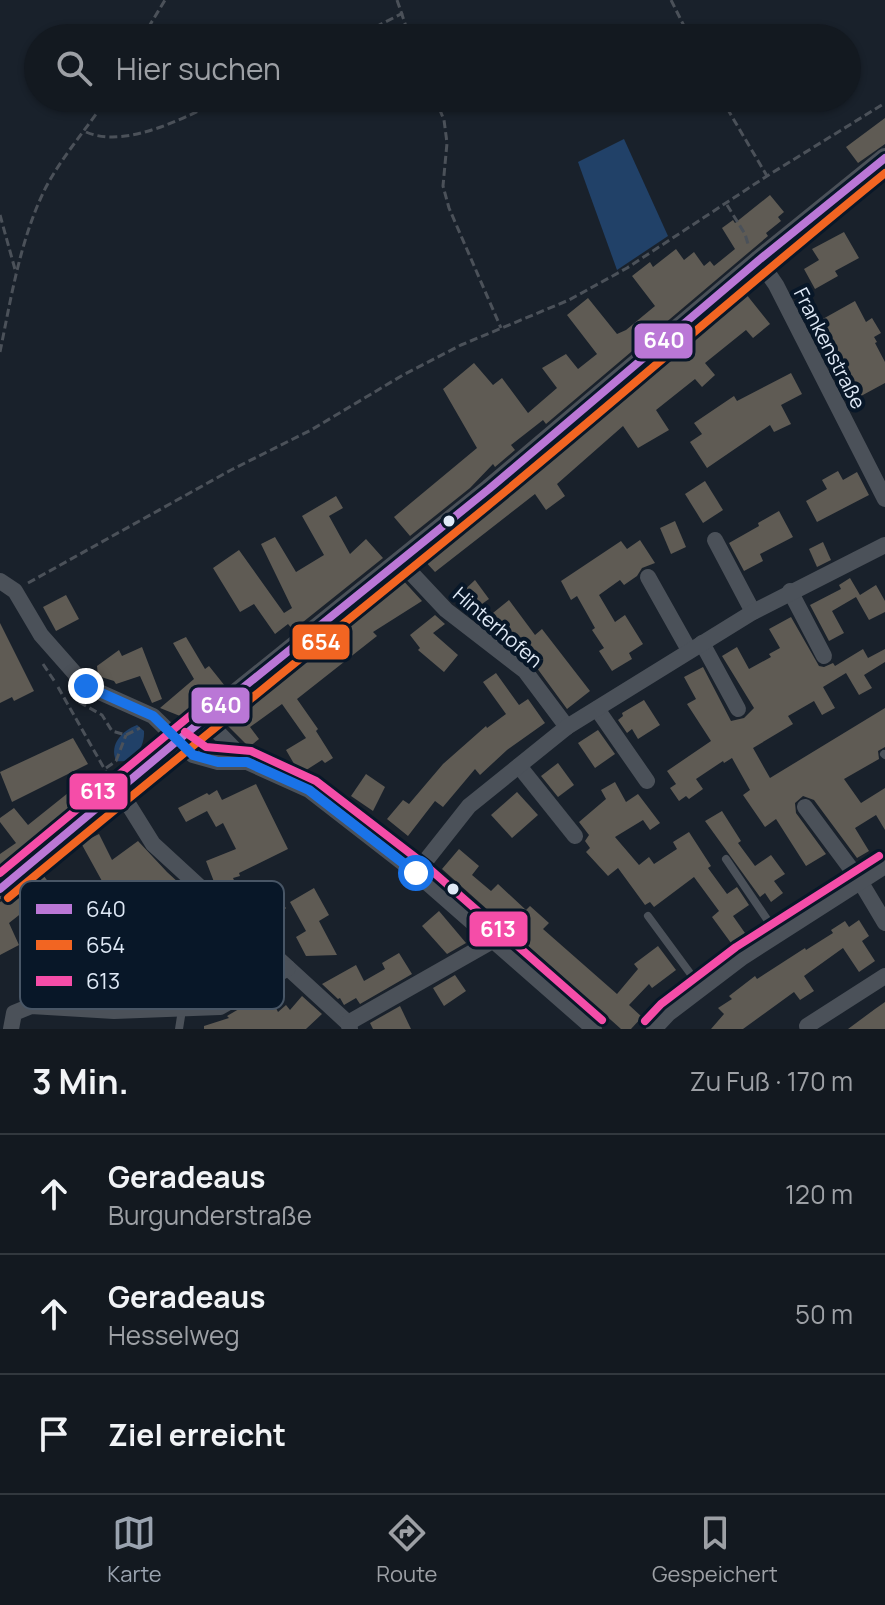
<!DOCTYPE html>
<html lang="de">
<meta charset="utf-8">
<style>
:root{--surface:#131920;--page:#1c2229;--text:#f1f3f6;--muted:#9da0a5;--line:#32383e;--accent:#9aa3af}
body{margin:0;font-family:Manrope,sans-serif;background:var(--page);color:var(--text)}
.stop{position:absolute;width:24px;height:24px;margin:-18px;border:6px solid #1a73e8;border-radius:50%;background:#fff}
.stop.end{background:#1a73e8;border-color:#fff;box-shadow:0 2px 8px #0008}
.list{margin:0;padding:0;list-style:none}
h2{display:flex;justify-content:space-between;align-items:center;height:104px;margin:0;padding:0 32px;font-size:34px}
h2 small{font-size:26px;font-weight:400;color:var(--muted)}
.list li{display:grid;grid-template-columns:52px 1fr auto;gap:24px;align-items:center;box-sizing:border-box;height:120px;padding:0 32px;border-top:2px solid var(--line)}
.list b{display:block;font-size:30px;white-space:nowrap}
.list p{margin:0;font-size:26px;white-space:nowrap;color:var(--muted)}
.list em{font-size:26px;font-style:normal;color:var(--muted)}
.icon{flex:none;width:44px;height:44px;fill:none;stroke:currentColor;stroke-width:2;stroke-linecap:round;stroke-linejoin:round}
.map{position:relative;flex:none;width:885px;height:1029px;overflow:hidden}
.search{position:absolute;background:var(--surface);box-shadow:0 2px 6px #0004;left:24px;right:24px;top:24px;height:88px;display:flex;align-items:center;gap:20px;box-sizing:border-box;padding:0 28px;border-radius:44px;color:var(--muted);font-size:30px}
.sheet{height:464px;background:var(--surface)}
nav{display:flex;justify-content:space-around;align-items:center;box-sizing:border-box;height:112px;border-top:2px solid var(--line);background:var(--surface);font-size:22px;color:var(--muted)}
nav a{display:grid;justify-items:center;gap:4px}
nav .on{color:var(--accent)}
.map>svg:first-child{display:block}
.green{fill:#214168}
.building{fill:#5f5b54}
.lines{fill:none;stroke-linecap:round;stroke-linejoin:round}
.path{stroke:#4b5159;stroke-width:3;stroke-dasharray:8 4;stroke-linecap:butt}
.service{stroke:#4b5159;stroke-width:8}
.minor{stroke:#4b5159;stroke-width:16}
.tertiary{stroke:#4b5159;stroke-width:20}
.bus-1-casing{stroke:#081728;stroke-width:14}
.bus-2-casing{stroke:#081728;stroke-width:14}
.bus-3-casing{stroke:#081728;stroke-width:14}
.bus-1{stroke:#ba77d6;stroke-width:8}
.bus-2{stroke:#f26522;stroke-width:8}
.bus-3{stroke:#f54da8;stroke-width:8}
.route{stroke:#1a73e8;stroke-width:10}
.bus-dot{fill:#dfe9f6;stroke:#081728;stroke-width:3}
.labels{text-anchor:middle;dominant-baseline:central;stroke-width:8;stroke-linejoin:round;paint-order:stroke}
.street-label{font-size:20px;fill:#dfe9f6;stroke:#081728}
.key{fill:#081728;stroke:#485666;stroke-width:2}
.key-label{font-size:22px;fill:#dfe9f6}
.line-badge{stroke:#081728;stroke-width:3}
.badge-label{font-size:22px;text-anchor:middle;font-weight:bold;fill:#fff}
</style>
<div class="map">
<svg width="885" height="1029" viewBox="0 0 885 1029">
<rect width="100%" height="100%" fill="#19212b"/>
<g class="green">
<path d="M624 139 668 236 617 270 578 162Z"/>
<path d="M137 725 144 731C145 747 134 764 116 761 109 744 122 731 137 725Z"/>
</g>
<g class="building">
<path d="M885 118V144L858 163 846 147Z"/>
<path d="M770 195 784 212 778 217 781 221 766 233 768 236 546 424 543 420 511 445 515 450 495 467 493 464 470 488 410 536 394 517 477 448 443 389 474 363 493 385 502 378 528 413 557 388 542 368 566 354 578 369 597 354 567 315 588 298 617 334 626 330 655 306 632 276 650 262 653 267 676 249 684 260 694 252 704 266 710 261 714 266 735 249 722 228 733 220 735 223Z"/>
<path d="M844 232 859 258 835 271 838 276 815 289 804 269 819 260 812 249Z"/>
<path d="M746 294 770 324 753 338 746 330 705 363 715 375 702 387 695 379 656 410 669 430 638 448 623 426 557 484 565 496 546 510 535 494 435 572 423 559 609 405 652 375 648 371 725 311 722 308 733 299 736 302Z"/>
<path d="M855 301 866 322 872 318 881 333 874 337 877 342 875 343 885 362V383L861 396 821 320Z"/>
<path d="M791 373 802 394 781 405 791 424 774 432 770 425 707 468 690 442 702 434 694 423 734 396 737 401Z"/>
<path d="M838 471 843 480 857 472 869 495 817 522 806 501 827 489 822 480Z"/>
<path d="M705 481 723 510 703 523 685 494Z"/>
<path d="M336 496 343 508 329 516 350 554 366 539 383 558 293 630 288 624 275 634 254 604 240 612 213 568 239 550 284 613 292 608 261 544 275 537 296 572 324 555 302 516Z"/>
<path d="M779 511 793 537 760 554 763 561 744 571 729 543 759 526 758 523Z"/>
<path d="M675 521 686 547 671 554 660 528Z"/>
<path d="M640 540 655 563 642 568 637 576 624 585 620 580 599 595 615 622 625 615 643 644 629 653 632 659 612 671 599 651 604 648 592 630 595 628 577 596 571 600 561 581 621 541 627 549Z"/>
<path d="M823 542 831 560 817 567 809 549Z"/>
<path d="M400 577 422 601 373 632 377 636 297 699 318 729 316 731 333 758 325 763 322 760 300 774 286 750 306 738 282 704 250 727 259 739 249 747 226 724 259 700 255 695Z"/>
<path d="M850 578 860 595 876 585 885 601V612L869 620 856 597 832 611 844 633 829 641 810 605 841 589 839 585Z"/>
<path d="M475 580 489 599 469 613 457 597Z"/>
<path d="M66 595 79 619 56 631 43 607Z"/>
<path d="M509 600 535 635 542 629 590 691 567 709 534 664 509 638 506 640 488 617Z"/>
<path d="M435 615 445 624 433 633 458 655 444 672 418 650 420 648 410 635Z"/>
<path d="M791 617 819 666 824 667 833 663 835 666 863 649 868 658 885 649V662L864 675 872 688 859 695 846 673 823 687 835 708 822 715 814 701 788 716 793 724 753 748 770 778 885 708V747L878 751 879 759 844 779 861 803 885 788V830L876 815 855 828 869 851 857 858 814 800 803 796 795 803 796 813 826 854 806 866 776 819 765 827 743 795 750 790 732 758 724 763 723 761 696 779 703 789 689 799 686 796 679 801 670 788 676 784 667 771 711 741 687 704 696 699 684 677 703 667 731 721 744 718 754 708 722 656 737 647 749 669 771 657 769 654 780 648 769 629Z"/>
<path d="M0 623 34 691 14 701 12 697 0 703Z"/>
<path d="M186 637 205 669 209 666 225 686 185 718 160 708 194 679 173 643Z"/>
<path d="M142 647 162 699 152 703 140 676 116 684 114 681 98 676 97 666 119 650 122 656Z"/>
<path d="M496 673 519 705 528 699 545 723 507 750 480 775 475 769 443 807 435 801 408 836 387 819 403 800 409 804 443 764 486 726 487 728 506 714 483 682Z"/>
<path d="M644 700 660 725 638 739 632 729 627 733 618 720 623 716 622 713Z"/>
<path d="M598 730 615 754 595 768 578 743Z"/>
<path d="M73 738 88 764 12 802 0 772Z"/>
<path d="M558 763 574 785 558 797 541 776Z"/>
<path d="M93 773 101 788 0 872V854L16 843 0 822V818L14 808 28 825Z"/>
<path d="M366 774 385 787 373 811 351 796Z"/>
<path d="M615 782 626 802 638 794 660 823 650 830 643 820 615 837 639 865 649 857 654 864 677 849 673 842 689 832 711 866 708 868 727 894 737 887 749 905 733 916 745 933 731 943 712 917 719 911 694 877 654 907 650 902 645 905 618 868 608 876 586 852 590 848 585 841 589 835 579 822 606 799 601 790Z"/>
<path d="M256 784 288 849 239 873 240 876 233 878 240 893 229 899 216 887 206 861 236 849 223 823 216 827 207 811 186 822 178 808 207 793 209 795 217 790 222 800Z"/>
<path d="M517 792 538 815 512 838 491 815Z"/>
<path d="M722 811 741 841 738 843 755 866 771 855 785 874 774 881 783 893 771 902 765 893 760 897 705 821Z"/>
<path d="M99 834 112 860 138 841 167 872 264 961 244 981 217 996 211 985 194 994 177 961 154 971 146 953 155 949 137 903 128 909 125 902 124 921 120 914 116 916 109 904 113 901 81 843Z"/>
<path d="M459 849 479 866 472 875 491 891 498 884 526 910 530 906 549 923 543 929 617 994 638 969 634 964 658 946 676 970 652 988 649 984 629 1005 642 1017 631 1029H621L442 869Z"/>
<path d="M41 872 52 887 50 889 61 911 47 922 33 904 9 923 19 945 0 955V902L8 899Z"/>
<path d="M314 888 329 915 319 921 337 955 306 956 296 937 306 931 290 902Z"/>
<path d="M271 893 286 908 264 931 248 917Z"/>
<path d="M439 911 466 943 447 954 422 926Z"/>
<path d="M859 920 869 936 862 941 875 961 859 972 843 948 804 976 814 991 800 1000 794 992 743 1029H711L724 1014 718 1008 732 999 729 996 755 976 757 979 805 948 806 950 833 933 831 930 845 921 849 927Z"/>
<path d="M399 953 412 974 360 1004 356 998 344 1005 340 998 338 999 322 984 356 965 364 981 385 969 382 963Z"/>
<path d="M455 975 466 991 444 1006 433 988Z"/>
<path d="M268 992 278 1012 286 1005 290 1010 302 996 322 1014 306 1029H204V1026L229 1018 227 1016Z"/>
<path d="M885 1002V1029H848L875 1009Z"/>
<path d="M400 1006 411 1029H373L370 1023Z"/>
</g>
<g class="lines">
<g class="path">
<path d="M397 0 410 38"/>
<path d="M671 0 690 38"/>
<path d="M142 38 165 0"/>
<path d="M354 38 403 13"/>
<path d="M435 98 444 120 447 143 443 186 449 208 501 328"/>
<path d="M721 98 767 176"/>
<path d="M86 132C127 150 189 115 226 98"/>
<path d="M727 205 745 234 748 244"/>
<path d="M0 215 16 273"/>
<path d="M0 352C11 298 20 241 44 191 61 157 87 129 107 98"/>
<path d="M28 583 231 470 311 430 403 375 461 345 569 300 627 268 767 176 885 103"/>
<path d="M43 664 55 682"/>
<path d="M58 687 109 777"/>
<path d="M79 702 102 715 112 731 126 735 140 728"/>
<path d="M106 768 116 761 126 735"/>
</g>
<g class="service">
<path d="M884 754 885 755"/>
<path d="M726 859 777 934"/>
<path d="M648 916 701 988"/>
<path d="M179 1029 182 1010"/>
</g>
<g class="minor">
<path d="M759 260 776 285 885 499"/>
<path d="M715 540 753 612"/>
<path d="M400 561 446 610 525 671 567 727"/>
<path d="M648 577 689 650"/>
<path d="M0 581 15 591 41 635 86 686 153 716 193 755 218 762H247L309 790 416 873 594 1029"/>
<path d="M790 591 824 656"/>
<path d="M702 643 738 709"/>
<path d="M597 709 647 781"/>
<path d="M205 719 247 762"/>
<path d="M519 766 575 836"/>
<path d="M117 791 125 799 153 844 348 1023 350 1029"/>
<path d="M805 807 860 881 885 923"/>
<path d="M416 873 469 806 567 727 753 612 885 545"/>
<path d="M348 1023 494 940"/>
<path d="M807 1026 885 976"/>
<path d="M11 1029 14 1013 31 1006 114 1011 220 1007 288 968"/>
<path d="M654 1029 668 1014 743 957 885 866"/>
</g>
<path class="tertiary" d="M0 889 177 741 489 489 759 260 885 158"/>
<g class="bus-1-casing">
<path id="bus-1" d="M0 889 177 741 489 489 759 260 885 158"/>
</g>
<g class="bus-2-casing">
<path id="bus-2" d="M8 898C169 764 333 633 495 500 626 392 753 280 885 173"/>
</g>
<g class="bus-3-casing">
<g id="bus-3">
<path d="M185 732 206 747 251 751 316 781 424 864 602 1020"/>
<path d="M0 873 197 710"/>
<path d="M645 1021 661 1004 736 947 879 856"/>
</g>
</g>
<use href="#bus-1" class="bus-1"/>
<use href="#bus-2" class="bus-2"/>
<use href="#bus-3" class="bus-3"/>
</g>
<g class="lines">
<path class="route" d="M86 686 153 716 193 755 218 762H247L309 790 416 873"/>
</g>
<g class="bus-dot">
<circle cx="449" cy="521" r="7"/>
<circle cx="453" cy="889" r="7"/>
</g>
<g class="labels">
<g class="street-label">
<text transform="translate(830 348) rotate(63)">Frankenstraße</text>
<text transform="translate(498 627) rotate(41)">Hinterhofen</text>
</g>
</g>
<rect x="20" y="881" width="264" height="128" rx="12" class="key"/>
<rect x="36" y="904" width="36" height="10" fill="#ba77d6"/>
<rect x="36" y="940" width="36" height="10" fill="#f26522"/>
<rect x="36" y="976" width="36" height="10" fill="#f54da8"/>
<g class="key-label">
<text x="86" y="917">640</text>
<text x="86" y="953">654</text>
<text x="86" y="989">613</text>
</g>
<g class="line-badge">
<rect x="633" y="322" width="61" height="38" rx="8" fill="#ba77d6"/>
<rect x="291" y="623" width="60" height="38" rx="8" fill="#f26522"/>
<rect x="190" y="686" width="61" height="39" rx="8" fill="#ba77d6"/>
<rect x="68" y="772" width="61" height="39" rx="8" fill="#f54da8"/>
<rect x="468" y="910" width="61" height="38" rx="8" fill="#f54da8"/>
</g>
<g class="badge-label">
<text x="664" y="348">640</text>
<text x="321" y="650">654</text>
<text x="221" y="713">640</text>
<text x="98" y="799">613</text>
<text x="498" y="937">613</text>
</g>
</svg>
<div class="stop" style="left:416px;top:873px"></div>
<div class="stop end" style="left:86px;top:686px"></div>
<div class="search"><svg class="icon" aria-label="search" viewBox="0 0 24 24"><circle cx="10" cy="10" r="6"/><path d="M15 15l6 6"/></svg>Hier suchen</div>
</div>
<section class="sheet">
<h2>3 Min.<small>Zu Fuß · 170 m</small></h2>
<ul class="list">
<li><svg class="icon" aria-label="ahead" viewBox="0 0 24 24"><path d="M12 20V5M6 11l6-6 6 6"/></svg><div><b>Geradeaus</b><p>Burgunderstraße</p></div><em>120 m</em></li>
<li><svg class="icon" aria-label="ahead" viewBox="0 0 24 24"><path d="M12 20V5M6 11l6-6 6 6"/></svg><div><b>Geradeaus</b><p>Hesselweg</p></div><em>50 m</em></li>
<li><svg class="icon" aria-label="arrive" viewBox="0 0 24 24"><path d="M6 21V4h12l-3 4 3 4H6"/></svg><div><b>Ziel erreicht</b></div></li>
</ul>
</section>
<nav>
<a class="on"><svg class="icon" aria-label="map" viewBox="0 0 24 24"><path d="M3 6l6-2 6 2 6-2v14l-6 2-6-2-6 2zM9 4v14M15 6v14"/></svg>Karte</a>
<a><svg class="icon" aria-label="directions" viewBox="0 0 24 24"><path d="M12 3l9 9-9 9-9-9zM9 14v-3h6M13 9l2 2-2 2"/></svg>Route</a>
<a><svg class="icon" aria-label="saved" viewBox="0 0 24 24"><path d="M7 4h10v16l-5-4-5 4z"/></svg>Gespeichert</a>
</nav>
